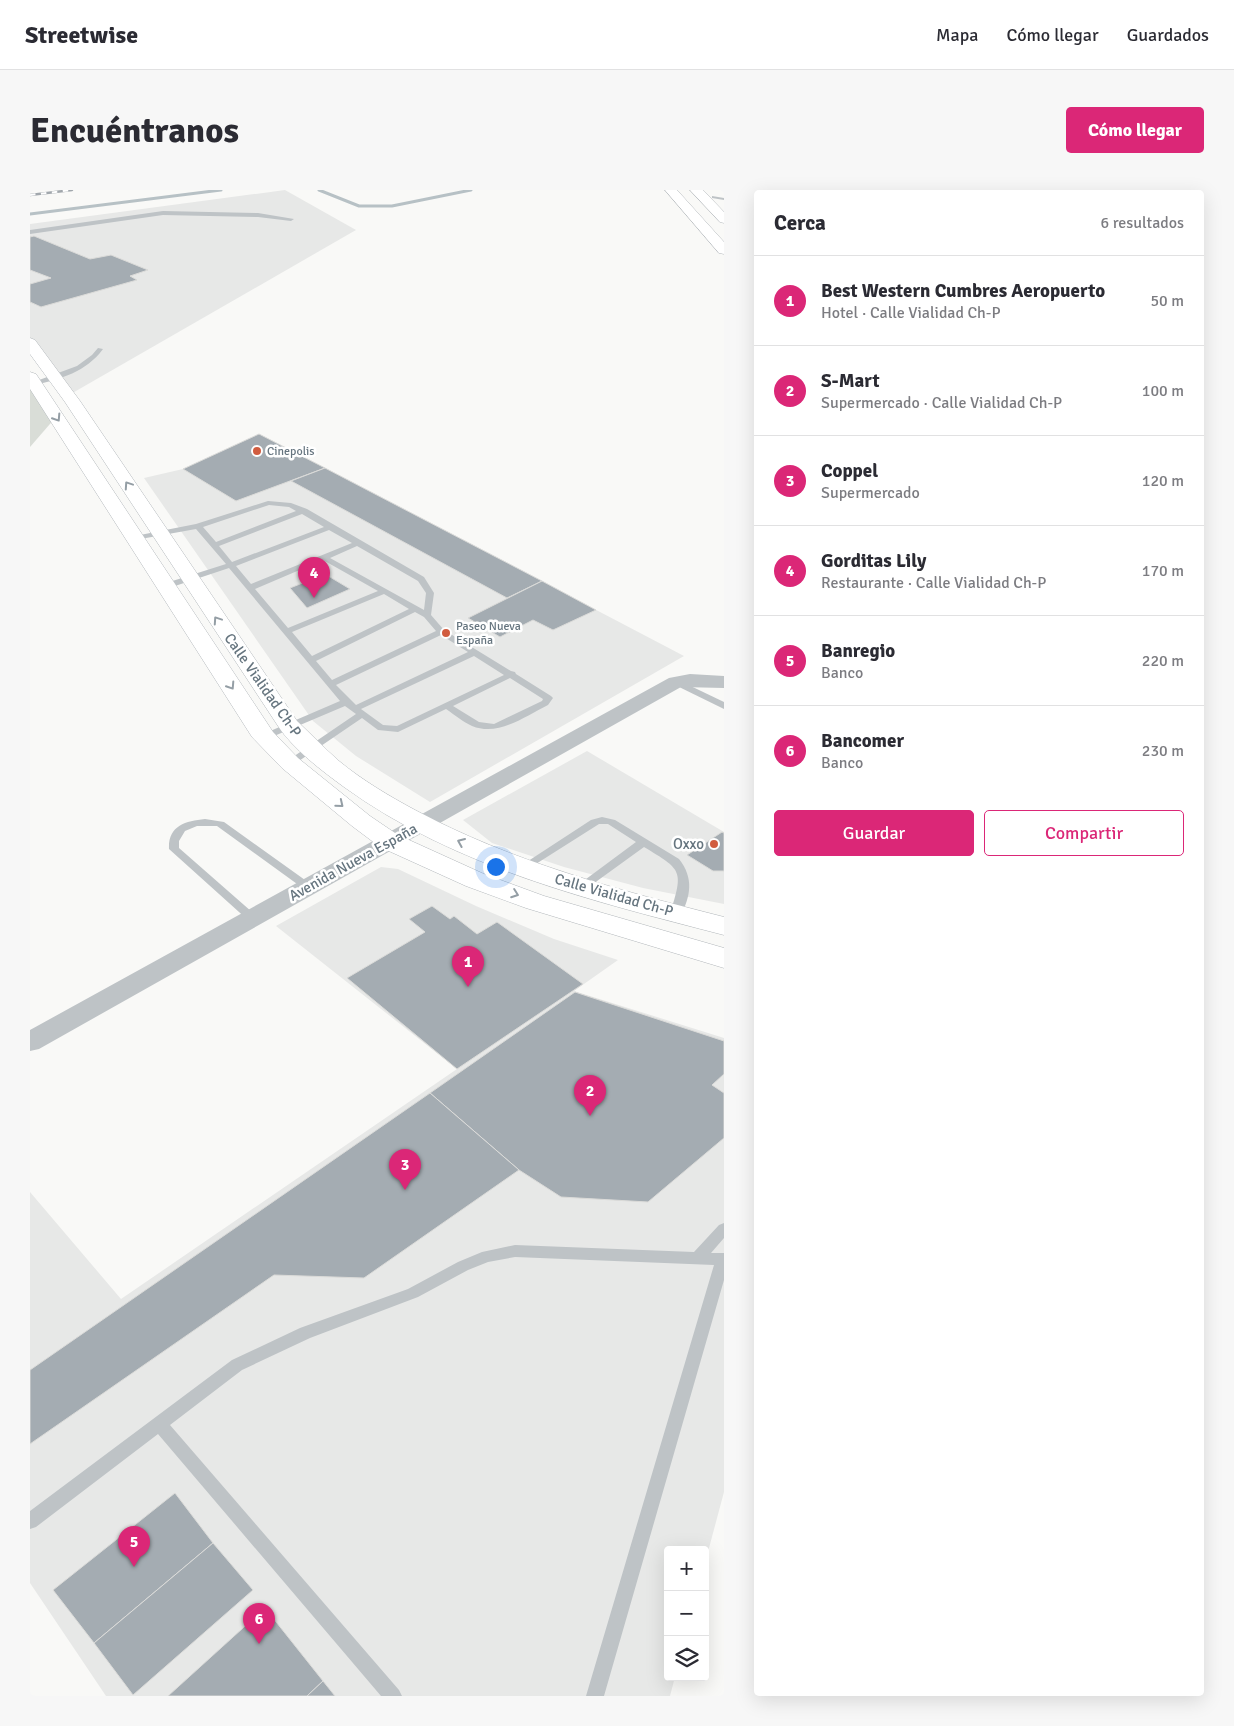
<!DOCTYPE html>
<html lang="es">
<meta charset="utf-8">
<style>
:root{--surface:#fff;--page:#f7f7f7;--text:#2b2b33;--muted:#7c7c81;--line:#e1e1e2;--accent:#db2777}
body{margin:0;font-family:Signika,sans-serif;background:var(--page);color:var(--text)}
.controls{position:absolute;right:15px;bottom:15px;display:grid;overflow:hidden;border-radius:5px;box-shadow:0 5px 20px #0002}
.controls button{width:45px;height:45px;display:grid;place-items:center;padding:0;border:0;border-bottom:1px solid var(--line);background:var(--surface);color:var(--text);font:25px sans-serif}
.you{position:absolute;left:465px;top:676px;width:18px;height:18px;margin:-12px;border:4px solid #fff;border-radius:50%;background:#1a73e8;box-shadow:0 0 0 8px #1a73e833}
.badge{display:grid;place-items:center;width:32px;height:32px;border-radius:50%;background:var(--accent);color:#fff;font-size:16px;font-weight:700}
.pin{position:absolute;translate:-50% -41px;filter:drop-shadow(0 1px 2px #0008)}
.pin::after{content:'';position:absolute;top:26px;width:18px;height:15px;background:inherit;clip-path:polygon(0 0,100% 0,50% 100%)}
.list{margin:0;padding:0;list-style:none}
h2{display:flex;justify-content:space-between;align-items:center;height:65px;margin:0;padding:0 20px;font-size:21px}
h2 small{font-size:16px;font-weight:400;color:var(--muted)}
.list li{display:grid;grid-template-columns:32px 1fr auto;gap:15px;align-items:center;box-sizing:border-box;height:90px;padding:0 20px;border-top:1px solid var(--line)}
.list b{display:block;font-size:19px;white-space:nowrap}
.list p{margin:0;font-size:16px;white-space:nowrap;color:var(--muted)}
.list em{font-size:16px;font-style:normal;color:var(--muted)}
.actions{display:flex;gap:10px;padding:15px 20px}
.actions a{flex:1;padding:11px 0;border:1px solid var(--accent);border-radius:5px;text-align:center;font-size:18px;color:var(--accent)}
.actions .main{background:var(--accent);color:#fff}
.icon{flex:none;width:28px;height:28px;fill:none;stroke:currentColor;stroke-width:2;stroke-linecap:round;stroke-linejoin:round}
.map{position:relative;flex:none;width:694px;height:1506px;overflow:hidden;border-radius:5px}
header{display:flex;align-items:center;gap:30px;box-sizing:border-box;height:70px;padding:0 25px;background:var(--surface);border-bottom:1px solid var(--line)}
header strong{font-size:24px}
nav{display:flex;gap:28px;margin-inline-start:auto;font-size:18px}
.intro{display:flex;align-items:center;justify-content:space-between;box-sizing:border-box;height:120px;padding:0 30px}
h1{margin:0;font-size:35px}
.button{padding:12px 22px;border-radius:5px;background:var(--accent);color:#fff;font-size:18px;font-weight:700}
main{display:flex;gap:30px;padding:0 30px}
aside{flex:1;background:var(--surface);border-radius:5px;box-shadow:0 5px 20px #0002}
.map>svg:first-child{display:block}
.built{fill:#e7e8e7}
.green{fill:#d9ddd7}
.lines{fill:none;stroke-linecap:round;stroke-linejoin:round}
.stream{stroke:#b7c1c5;stroke-width:3}
.building{fill:#a4acb2;stroke:#dbdbd9}
.primary-casing{stroke:#b2b7bb;stroke-width:1}
.service{fill:#bec3c6;fill-rule:evenodd}
.minor{fill:#bec3c6;fill-rule:evenodd}
.primary{fill:#fff;fill-rule:evenodd}
.rail-casing{stroke:#a1a7ac;stroke-width:2.5}
.rail{stroke:#fff;stroke-width:2;stroke-dasharray:5.5;stroke-linecap:butt}
.oneway{stroke:#949ea5}
.poi-dot{fill:#d15c3f;stroke:#fff;stroke-width:2}
.labels{text-anchor:middle;dominant-baseline:central;stroke-width:5;stroke-linejoin:round;paint-order:stroke}
.far-poi-label{font-size:12px;fill:#66757f;stroke:#fff;text-anchor:start}
.street-label{font-size:15px;fill:#66757f;stroke:#fff}
.poi-label{font-size:15px;fill:#66757f;stroke:#fff;text-anchor:end}
</style>
<header>
<strong>Streetwise</strong>
<nav><a>Mapa</a><a>Cómo llegar</a><a>Guardados</a></nav>
</header>
<div class="intro"><h1>Encuéntranos</h1><a class="button">Cómo llegar</a></div>
<main>
<div class="map">
<svg width="694" height="1506" viewBox="0 0 694 1506">
<rect width="100%" height="100%" fill="#f9f9f7"/>
<g class="built">
<path d="M255 0 326 40 39 205 0 149V34Z"/>
<path d="M229 244 295 278 654 466 400 612 326 566 283 531 114 288 153 279Z"/>
<path d="M557 561 694 642V714L613 698 534 677 462 653 433 630Z"/>
<path d="M351 677 368 679 446 716 524 749 588 770 544 801 694 848V1302L675 1373V1360H638V1487H645L640 1506H76L0 1393V1002L91 1109 427 879 246 736Z"/>
</g>
<path class="green" d="M0 190 26 227 0 257Z"/>
<g class="lines">
<g class="stream">
<path d="M289 0 329 16H362L441 0"/>
<path d="M0 24 191 0"/>
</g>
</g>
<g class="building">
<path d="M4 46 60 69 81 65 118 80 100 86 107 90 11 117 0 112V94L21 88 0 80V47Z"/>
<path d="M229 244 295 278 206 311 153 279Z"/>
<path d="M295 278 512 391 477 408 261 291Z"/>
<path d="M295 384 320 399 277 418 260 398Z"/>
<path d="M512 391 566 420 523 440 503 430 470 447 438 428Z"/>
<path d="M692 642 694 643V681H683L657 665Z"/>
<path d="M402 716 420 729 424 726 447 744 467 732 553 794 427 879 317 788 395 742 379 729Z"/>
<path d="M545 802 694 851V884L682 895 694 903V948L618 1012 531 1007 489 980 400 903Z"/>
<path d="M400 903 489 980 334 1088 244 1085 0 1254V1180Z"/>
<path d="M145 1303 183 1353 64 1453 23 1400Z"/>
<path d="M183 1353 223 1400 103 1505 64 1453Z"/>
<path d="M235 1418 293 1491 277 1506H138Z"/>
<path d="M293 1491 305 1506H277Z"/>
</g>
<g class="lines">
<g class="primary-casing">
<g id="primary">
<path d="M635 0H647L694 52V64L689 63Z"/>
<path d="M660 0H673L694 22V33L690 32Z"/>
<path d="M0 148 5 150 50 211 267 531C281 544 294 558 309 571 332 590 359 606 385 620 482 672 588 700 694 727V745C563 711 426 678 314 597 292 581 263 559 248 536L35 212 0 164Z"/>
<path d="M0 182 6 184 8 187 243 542 268 568 340 626 368 645 454 684 514 706 694 758V778L496 718 436 696 350 657 322 636 252 578 222 547 0 199Z"/>
</g>
</g>
<g class="service">
<path d="M682 6 694 8V10L682 8Z"/>
<path d="M133 21 228 23 264 29 261 31 228 27 133 25 0 44V40Z"/>
<path d="M68 158 73 159C56 182 31 189 4 195L1 193 47 176 62 165Z"/>
<path d="M238 311 261 313 277 319 394 387 404 403 401 425 414 440 481 481 485 482 486 484 521 506 523 508 518 515C495 526 469 547 442 536 433 532 425 525 416 519L368 542 348 540 332 528 263 575H257L255 573 257 571 326 524 315 516 237 549H231V545L310 511 199 378 139 398H133V394L196 374 166 339 105 350 101 348 105 346 166 334ZM239 315 259 317 266 321 186 352 173 337ZM272 324 294 337 202 372 189 356ZM299 340 322 353 221 394 206 376ZM327 356 388 391 396 403 394 420 300 368ZM293 370 348 401 258 438 225 399ZM354 404 379 419 282 466 262 442ZM385 422 394 427 406 441 302 490 286 471ZM411 445 438 462 326 515 306 495ZM444 466 474 485 367 536 353 535 331 519ZM480 488 513 509 512 511 464 534 449 532 423 516Z"/>
<path d="M646 489 694 512V519L643 494V490Z"/>
<path d="M572 627 585 630 649 669C664 688 661 706 650 727L646 728 640 724C654 680 652 680 614 657L556 699H548L547 697 548 695 606 652 578 634H569L498 679 494 680 489 677 561 630Z"/>
<path d="M175 629 194 632 282 695 283 697 282 699H274L187 636H167L155 641 149 651V658L229 728 223 732 219 731 139 659C138 636 155 631 175 629Z"/>
<path d="M694 1033V1048L681 1063H694V1090L574 1506H556L684 1075 485 1067 458 1072 438 1080 388 1107 280 1148 212 1180 140 1235 369 1500 372 1506H351L128 1244 6 1337 0 1339V1321L202 1170 270 1138 378 1099 428 1072 452 1062 485 1055 664 1062 689 1035Z"/>
</g>
<path class="minor" d="M660 484 694 486V498L651 497 9 859 0 861V840L639 488Z"/>
<use href="#primary" class="primary"/>
<g class="rail-casing">
<path id="rail" d="M0 5 42 0"/>
</g>
<use href="#rail" class="rail"/>
</g>
<defs><path id="oneway-chevron" d="M-2-3.5L2.5 0L-2 3.5" fill="none" stroke-width="1.6" stroke-linecap="round" stroke-linejoin="round" transform="scale(1.25)"/></defs>
<g class="oneway">
<use href="#oneway-chevron" transform="translate(27 228) rotate(57)"/>
<use href="#oneway-chevron" transform="translate(98 295) rotate(-124)"/>
<use href="#oneway-chevron" transform="translate(187 430) rotate(-124)"/>
<use href="#oneway-chevron" transform="translate(201 496) rotate(57)"/>
<use href="#oneway-chevron" transform="translate(310 614) rotate(39)"/>
<use href="#oneway-chevron" transform="translate(431 652) rotate(-157)"/>
<use href="#oneway-chevron" transform="translate(485 704) rotate(20)"/>
</g>
<g class="poi-dot">
<circle cx="227" cy="261" r="5"/>
<circle cx="416" cy="443" r="5"/>
<circle cx="684" cy="654" r="5"/>
</g>
<g class="labels">
<g class="far-poi-label">
<text x="237" y="261">Cinepolis</text>
<text x="426" y="436">Paseo Nueva<tspan x="426" dy="14">España</tspan></text>
</g>
<g class="street-label">
<text transform="translate(233 495) rotate(55)">Calle Vialidad Ch-P</text>
<text transform="translate(323 672) rotate(-29)">Avenida Nueva España</text>
<text transform="translate(584 705) rotate(16)">Calle Vialidad Ch-P</text>
</g>
<g class="poi-label">
<text x="674" y="654">Oxxo</text>
</g>
</g>
</svg>
<div class="controls">
<button>+</button>
<button>−</button>
<button><svg class="icon" aria-label="layers" viewBox="0 0 24 24"><path d="M12 4l9 5-9 5-9-5zM3 14l9 5 9-5"/></svg></button>
</div>
<div class="you"></div>
<div class="pin badge" style="left:438px;top:797px">1</div>
<div class="pin badge" style="left:560px;top:926px">2</div>
<div class="pin badge" style="left:375px;top:1000px">3</div>
<div class="pin badge" style="left:284px;top:408px">4</div>
<div class="pin badge" style="left:104px;top:1377px">5</div>
<div class="pin badge" style="left:229px;top:1454px">6</div>
</div>
<aside>
<h2>Cerca<small>6 resultados</small></h2>
<ul class="list">
<li><span class="badge">1</span><div><b>Best Western Cumbres Aeropuerto</b><p>Hotel · Calle Vialidad Ch-P</p></div><em>50 m</em></li>
<li><span class="badge">2</span><div><b>S-Mart</b><p>Supermercado · Calle Vialidad Ch-P</p></div><em>100 m</em></li>
<li><span class="badge">3</span><div><b>Coppel</b><p>Supermercado</p></div><em>120 m</em></li>
<li><span class="badge">4</span><div><b>Gorditas Lily</b><p>Restaurante · Calle Vialidad Ch-P</p></div><em>170 m</em></li>
<li><span class="badge">5</span><div><b>Banregio</b><p>Banco</p></div><em>220 m</em></li>
<li><span class="badge">6</span><div><b>Bancomer</b><p>Banco</p></div><em>230 m</em></li>
</ul>
<div class="actions"><a class="main">Guardar</a><a>Compartir</a></div>
</aside>
</main>
